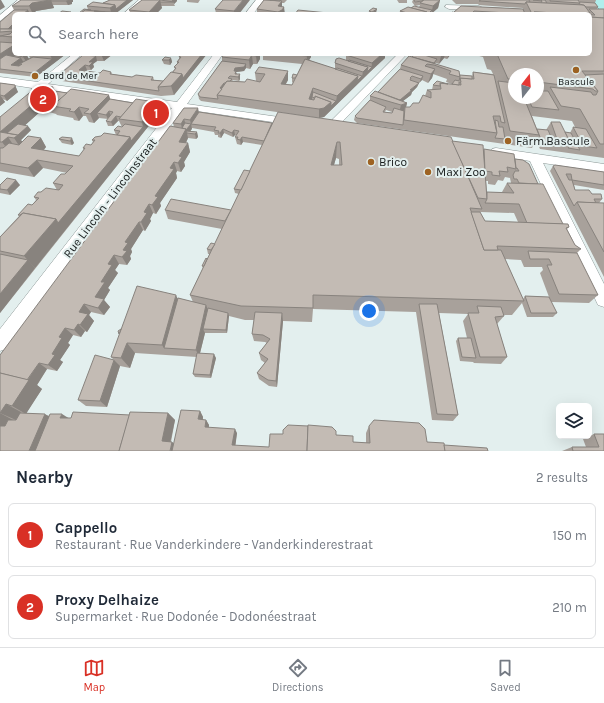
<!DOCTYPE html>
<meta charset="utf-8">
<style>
:root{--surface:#fff;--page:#f2f2f3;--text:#1f2937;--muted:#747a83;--line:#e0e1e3;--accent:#d93025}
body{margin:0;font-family:Karla,sans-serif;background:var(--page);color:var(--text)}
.controls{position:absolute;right:12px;bottom:12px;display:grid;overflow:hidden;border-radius:6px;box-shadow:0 4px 16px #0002}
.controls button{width:36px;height:36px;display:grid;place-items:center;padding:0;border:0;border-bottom:1px solid var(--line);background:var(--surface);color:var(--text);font:20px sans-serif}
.compass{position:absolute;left:508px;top:68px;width:36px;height:36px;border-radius:50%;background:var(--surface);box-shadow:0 4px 16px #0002;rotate:17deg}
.you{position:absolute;left:369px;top:311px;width:14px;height:14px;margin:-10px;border:3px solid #fff;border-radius:50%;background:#1a73e8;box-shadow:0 0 0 6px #1a73e833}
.badge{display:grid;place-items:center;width:26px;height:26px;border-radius:50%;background:var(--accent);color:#fff;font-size:13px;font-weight:700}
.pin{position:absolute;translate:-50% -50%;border:2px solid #fff;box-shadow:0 1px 4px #0006}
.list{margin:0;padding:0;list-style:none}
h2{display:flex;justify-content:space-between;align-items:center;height:52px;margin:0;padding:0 16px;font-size:17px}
h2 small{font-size:13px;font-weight:400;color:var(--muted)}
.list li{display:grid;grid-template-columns:26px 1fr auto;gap:12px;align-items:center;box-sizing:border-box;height:64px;margin:0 8px 8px;padding:0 8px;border:1px solid var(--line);border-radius:6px}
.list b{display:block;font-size:15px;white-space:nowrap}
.list p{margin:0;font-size:13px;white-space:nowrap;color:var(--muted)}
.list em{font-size:13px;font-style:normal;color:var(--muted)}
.icon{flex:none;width:22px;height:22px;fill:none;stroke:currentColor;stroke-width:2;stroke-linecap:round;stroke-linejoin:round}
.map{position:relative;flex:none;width:604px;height:451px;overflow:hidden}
.search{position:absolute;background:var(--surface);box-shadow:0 4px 16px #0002;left:12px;right:12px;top:12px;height:44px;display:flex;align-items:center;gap:10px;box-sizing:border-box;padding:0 14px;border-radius:6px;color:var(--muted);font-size:15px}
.sheet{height:196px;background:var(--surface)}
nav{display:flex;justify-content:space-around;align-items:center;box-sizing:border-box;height:56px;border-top:1px solid var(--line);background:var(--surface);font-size:11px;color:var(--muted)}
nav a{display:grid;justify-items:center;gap:2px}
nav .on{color:var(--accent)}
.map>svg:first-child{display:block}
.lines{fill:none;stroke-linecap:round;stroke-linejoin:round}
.street-casing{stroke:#8c9796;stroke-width:1}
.primary-casing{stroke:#589d9b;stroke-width:1}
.street{fill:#fff;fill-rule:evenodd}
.primary{fill:#b0eeec;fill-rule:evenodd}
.wall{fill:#a8a19b;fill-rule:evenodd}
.shaded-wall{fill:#88837e}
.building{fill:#c3bbb4;stroke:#88837e;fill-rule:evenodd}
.poi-dot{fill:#9e6323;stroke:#e3efee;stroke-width:1.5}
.labels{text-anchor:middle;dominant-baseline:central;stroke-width:4;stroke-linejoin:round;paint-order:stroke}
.far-poi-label{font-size:10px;fill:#181c1c;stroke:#e3efee;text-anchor:start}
.poi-label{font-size:12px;fill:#181c1c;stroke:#e3efee;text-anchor:start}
.street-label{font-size:12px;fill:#181c1c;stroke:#e3efee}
</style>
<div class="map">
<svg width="604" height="451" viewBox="0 0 604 451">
<rect width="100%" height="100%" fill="#e3efee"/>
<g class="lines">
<g class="street-casing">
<g id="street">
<path d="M18 0H26L0 21V15Z"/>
<path d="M139 0H147L132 14H123Z"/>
<path d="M256 0H264L253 14H245Z"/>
<path d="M446 5 479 6 483 8 479 10 449 9 445 7Z"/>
<path d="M73 54H82L48 84 177 102 214 54H223L187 104 293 119 298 122 293 125 183 109 6 349 0 351V329L172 108 42 89 36 92 32 91V88L0 83V77L38 82Z"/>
<path d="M398 54H407L342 122 339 131H331L329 129 333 119Z"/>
<path d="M496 148 604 164V172L543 163 604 284V307L598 305 530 161 492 155 490 152 492 149Z"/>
</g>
</g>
<g class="primary-casing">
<path id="primary" d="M591 0H604V11L600 10Z"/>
</g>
<use href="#street" class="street"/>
<use href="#primary" class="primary"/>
</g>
<g class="wall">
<path d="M21 0H73V2H72V4L68 5H53L54 8 36 11 33 14H14V54H26L29 59 30 58 28 54H66L36 77 0 73V22L14 10 12 6Z"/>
<path d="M110 0H133L115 14H80L79 13 88 10 87 6 103 3Z"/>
<path d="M142 0H177V1L174 4 175 6H161L162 8 156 14H131L129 10Z"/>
<path d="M187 0H200L198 3 187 2Z"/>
<path d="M223 0 239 14H203L216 13 215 9Z"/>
<path d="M264 0H287L284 3H282V7L285 14H257V9Z"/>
<path d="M397 0H407V3H399Z"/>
<path d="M413 0H440L438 8 431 14H399L400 11 411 8 419 7 420 5 415 6 412 2Z"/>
<path d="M452 0H596L595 3 598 7 597 9H604V158L540 149 536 140 532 148 357 123 354 120 355 116 370 100V96L378 92 400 69 401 65 412 57 415 54H451L447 59 444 58 439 64 436 63 435 64 460 75 472 76 473 72 493 74 491 70 487 69 483 57 472 54H590V14H450L454 12 461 6 523 9V8L478 5 479 4H456ZM433 74 447 79 446 82 452 84 433 85 432 90H427L425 96 419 103 410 107H406L407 103 403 101 411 95 412 92 417 87 419 83 411 80 419 83 422 80 428 83 432 78ZM514 74H538V98H514ZM386 110 392 112V113L385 112ZM532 116 572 121 575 127H573L570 133 565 132 551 122 546 130 537 129Z"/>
<path d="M369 11 376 13 375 14H368Z"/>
<path d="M82 54H113L104 61H97L93 64 94 67 91 70H87L86 71 100 73 111 72 112 74 132 77H153L154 80 163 81 175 69 174 67 177 64V62L179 59 180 54H207L174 95 161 96 62 81 60 77 83 55Z"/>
<path d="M224 54H260V59L257 64H253L250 69 246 68 244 71 236 72 237 74H240V79L239 81 232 80 233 81 245 82 256 81 255 73 288 71V80L286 84 292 85 293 83 292 82V78L297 75 302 64 263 60V54H311V57L309 60 335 69V63L346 60V55L348 54H385V58L371 71 324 117 319 118 201 101 199 99 198 94 222 61V57Z"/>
<path d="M171 58 172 62 170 65 164 64 162 60Z"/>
<path d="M0 83 15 85 17 90 18 92 7 101 3 99 5 102 0 106Z"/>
<path d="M53 87 55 91 133 103 157 104 159 113 0 313V237L19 216 18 215 32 205 36 200 34 197 41 192 57 190 53 183 67 173 43 168 34 177 0 171V117ZM42 110 56 114 57 115 73 118 74 120 79 121 83 116H86L89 122 94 123 99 118 108 119 106 121 108 126H113L118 121H119L122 127 114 130 116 135 92 140 93 142 91 145 83 148 84 150 79 156 44 150 46 147 41 138 22 142 21 140 31 130 25 125Z"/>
<path d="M199 112 272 123 452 141 515 159 538 184 563 224 569 227 567 229 575 245 581 249 577 253 598 295 589 303 551 302 557 313 553 317H527L522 303 512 315H503L504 316 497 324 507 357 501 364 474 363 473 362 460 361 456 341 458 338H467L463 321 468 314 439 313 458 415 453 421 432 420 416 312 313 309 312 322 283 321 277 387 269 386 259 379 257 373 265 363 261 360 259 353 267 343 265 342 254 341 252 334 254 320H245L229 316 227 333H205L200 353 216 358 211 378 195 377 193 374 197 357 135 353 130 368 120 366 107 407 86 406 78 400 114 360 111 357 178 298 193 302 190 295 203 268 202 266 207 259 210 254H208L207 249 215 244 222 229 168 219 165 210H231L239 194 235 193 234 189 250 171 262 145 243 142 241 145 237 144 235 137 236 135H235L233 137 224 133 221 138 218 137V135H215L214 132 192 128 190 131 197 132 198 137 196 139 188 138 186 143H188L190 152 184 162 185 166 181 172 177 171 176 173 177 178 160 203 161 206 156 214 153 213 150 219 151 221 145 231 143 230 131 249 132 252 130 256 131 259 127 265 119 264 115 270 118 273 108 288 110 290 104 300 110 307 104 315 91 312 89 315 94 321 87 332 85 331 81 337 73 335 68 343 70 345 60 360 63 362 57 371 47 369 37 385 42 389 26 413 69 418 168 413 175 420 171 442H172L174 444 200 411 203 417V420H206L209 425V428L237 433 235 445 0 451V355L174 127 173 123ZM336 158 339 159V165H334ZM505 177 510 178 511 183H507L502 192H503H487L486 181H488V184L495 185 498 180 503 181ZM480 212 514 213 518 222 485 221ZM505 259 521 260 524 267H542L543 270 540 273 549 297 525 296 523 299Z"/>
<path d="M62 137 74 143 72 145 62 143 59 139Z"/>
<path d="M553 166 604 172V190L574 185 575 190 592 194 602 199 599 203H604V277L550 171Z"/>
<path d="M0 185H20L10 195 0 193Z"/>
<path d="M369 426 427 442 444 445 307 451 336 435 353 442 366 443V433Z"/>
<path d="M594 434 604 451H562L572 447H586L583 439Z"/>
</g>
<g class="shaded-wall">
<path d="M0 0H1L5 7 0 10Z"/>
<path d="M51 0 54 8 36 11 33 14 29 6 32 3Z"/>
<path d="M69 0H75H73V2H72V4L68 5 66 1Z"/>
<path d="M127 0H133L115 14H109L111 12 110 8 115 5Z"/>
<path d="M160 0 162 8 156 14H150L149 12Z"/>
<path d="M172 0H177V1L174 4V2H172Z"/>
<path d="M243 0H250L239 14H234V11Z"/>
<path d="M280 0H281V2L282 1V9L284 7 285 14H278V8Z"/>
<path d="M440 0 438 8 431 14 433 6Z"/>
<path d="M377 9 376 13 375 14H372V12Z"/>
<path d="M28 10 30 14H23Z"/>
<path d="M14 23V29L13 31 6 30Z"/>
<path d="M14 45V54H17L0 66V54Z"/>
<path d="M26 54 29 59 26 61 23 57Z"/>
<path d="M51 54H66L36 77 34 73 52 59 50 55Z"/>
<path d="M101 54H113L104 61Z"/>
<path d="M202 54H207L174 95 171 86 182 74Z"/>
<path d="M258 54H260V59L257 64 256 56Z"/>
<path d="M308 54H311V57L306 65 307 56Z"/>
<path d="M382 54H385V58L371 71 372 63Z"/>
<path d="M442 54H445L444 58 439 64 441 56Z"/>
<path d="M449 54H451L447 59Z"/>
<path d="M96 56 97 61 93 64 94 67 91 70 89 66V62Z"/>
<path d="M252 56 253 64 250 69 249 60Z"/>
<path d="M21 58 24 63 19 64 20 65 14 70 11 65Z"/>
<path d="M171 58 172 62 170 65 169 60Z"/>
<path d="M246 64V68L244 71 236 72 237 75 236 76 234 71 235 68Z"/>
<path d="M85 65 87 70 81 75 79 70Z"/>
<path d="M368 67H372L371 71 324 117 319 118V109L331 102 336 101 337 96 358 76H362L363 72Z"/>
<path d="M435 69 432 78 428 83 431 74Z"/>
<path d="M288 71V80L281 92V84Z"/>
<path d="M240 74V79L239 81 238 77Z"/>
<path d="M423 76 422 80 419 83 421 79Z"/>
<path d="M224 83V87L221 93 220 88Z"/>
<path d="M419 83 417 87 412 92 411 95 399 104 395 103Z"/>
<path d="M15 85 17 90 18 92 7 101 4 96Z"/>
<path d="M53 87 58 96 39 106 42 110 11 138 8 137 14 146 9 151 2 142 0 132Z"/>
<path d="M313 88V96L312 97V101L309 108V99Z"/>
<path d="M0 95 5 102 0 106Z"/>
<path d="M109 95 112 104 97 113 99 118 94 123 90 114Z"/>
<path d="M407 103 405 111V107L404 112 399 113 401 105Z"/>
<path d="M157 104 159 113 35 268 24 256 56 219 130 137 143 127 142 122Z"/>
<path d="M79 107 83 116 79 121 74 112Z"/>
<path d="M198 108 200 117 191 124 192 129 190 120Z"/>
<path d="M109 111 111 116 108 119 106 115Z"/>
<path d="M116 116 118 121 113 126 111 122Z"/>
<path d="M184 119 187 128 191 124 192 129 189 133H187L188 138 182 151 179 142 183 133 181 124Z"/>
<path d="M28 126 31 130 21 140 24 144 20 147 14 138Z"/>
<path d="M223 129 224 133 221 138 220 133Z"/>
<path d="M234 130 235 135 233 137 232 133Z"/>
<path d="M197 132 198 137 196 139 195 134Z"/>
<path d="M242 137 243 142 241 145 240 140Z"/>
<path d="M41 138 46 147 37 157 31 148Z"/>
<path d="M72 138 74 143 72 145 70 141Z"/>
<path d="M337 142 336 158 329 181 331 165Z"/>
<path d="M188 143 190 152 184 162 185 166 181 172 178 163 179 156Z"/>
<path d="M37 160 43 168 34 177 28 168Z"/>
<path d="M174 162 177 171 176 173 177 178 160 203 161 206 156 214 152 205 155 196 170 168Z"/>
<path d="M16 180 20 185 10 195 7 190Z"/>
<path d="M149 204 153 213 150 219 151 221 145 231 141 222 144 212Z"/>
<path d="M139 222 143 230 131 249 132 252 130 256 131 259 127 265 122 257 125 242Z"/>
<path d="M114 255 119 264 115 270 118 273 108 288 110 290 104 300 110 307 104 315 98 308 95 297 108 264Z"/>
<path d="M28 260 35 268 0 313V294Z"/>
<path d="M176 295 181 306 164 348 162 345Z"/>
<path d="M84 304 91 312 89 315 94 321 87 332 80 325 79 312Z"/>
<path d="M206 305 209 312 203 329 205 333 199 357 196 350Z"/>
<path d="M228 313 229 316 227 333 226 330Z"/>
<path d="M282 313 283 321 277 387 276 381Z"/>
<path d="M78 324 85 331 81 337 74 330Z"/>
<path d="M65 328 73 335 68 343 70 345 60 360 63 362 57 371 48 365 52 354 59 337Z"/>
<path d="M127 343 135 353 130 368 121 358Z"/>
<path d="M214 354 216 358 211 378 210 375Z"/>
<path d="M114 360 120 366 107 407 100 401Z"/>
<path d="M39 363 47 369 37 385 42 389 26 414 12 406 27 381Z"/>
<path d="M6 404 21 412 16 420 0 413Z"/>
<path d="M200 411 203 417 202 424 198 419Z"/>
<path d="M0 413 13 420 8 427 0 429Z"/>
<path d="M168 413 175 420 169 448 162 441Z"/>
<path d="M45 414 58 422 47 451H29Z"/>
<path d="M62 414 70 419 60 418Z"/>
<path d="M206 420 209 425 208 432 205 427Z"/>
<path d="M235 429 237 433 235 449 232 445Z"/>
<path d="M172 442 179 448 178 451H170Z"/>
</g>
<g class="building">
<path d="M21 0H50L32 3 29 6H12Z"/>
<path d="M51 0H71L66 1H51Z"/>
<path d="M110 0H127L116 9 115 5 103 3Z"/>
<path d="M142 0H160L149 12 129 10Z"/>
<path d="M160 0 174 2H160Z"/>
<path d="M223 0H243L234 11 215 9Z"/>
<path d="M264 0 282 1 278 6 284 7 282 10 278 12 257 9Z"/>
<path d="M270 0H280V1Z"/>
<path d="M414 0H423L422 1 415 2Z"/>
<path d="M424 0H440L433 6 420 3Z"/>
<path d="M481 0H529L530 2H526L525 4 479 1Z"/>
<path d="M533 0H541L542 1Z"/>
<path d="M541 0H545L547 3H541L542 1Z"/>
<path d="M550 0H578L580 3 550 1Z"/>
<path d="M93 2 115 5 110 8 87 6Z"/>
<path d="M526 2 584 5 590 13H583L584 14H582L534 12 533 14H532Z"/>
<path d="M580 2 595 3 598 7H586L584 5 579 4Z"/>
<path d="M414 6 432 10 428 14H427V12L411 8Z"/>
<path d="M461 6 523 9 525 14H508L507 13 474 11 473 12 476 13V14H461L454 12Z"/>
<path d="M408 7 427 12 425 14H411L400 11Z"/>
<path d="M373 8 377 9 372 12 369 11Z"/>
<path d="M84 9 91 10H85L81 13H79Z"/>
<path d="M589 9H604V18L590 17V15H595Z"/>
<path d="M14 10H28L23 14H14V23L8 29H0V22Z"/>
<path d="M85 10 105 12 103 14H80Z"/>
<path d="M298 10 338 14H295Z"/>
<path d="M62 11 71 12 68 14H58Z"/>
<path d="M94 11 111 12 109 14H106L105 12Z"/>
<path d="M452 12 461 14H450Z"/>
<path d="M534 12 582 14H535Z"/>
<path d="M204 13H210L221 14H203Z"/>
<path d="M590 17 604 18V71H582L598 91H595L593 89 538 82V74H514V79H508L497 54H493H590Z"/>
<path d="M0 29H14V37L0 36 10 34 13 31 0 32Z"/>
<path d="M0 42 14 43V45L0 54Z"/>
<path d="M17 54H26L23 57 15 55Z"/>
<path d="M180 54H202L183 78 182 74 172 73 176 68 174 67 179 62H177L181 57H179L181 54Z"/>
<path d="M224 54H258L256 56 252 55 249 60 222 57Z"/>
<path d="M287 54H308L307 56Z"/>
<path d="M348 54H382L372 63 346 55Z"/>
<path d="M415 54H421L437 59 434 63 412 57Z"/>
<path d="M6 55 21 58 11 65 19 66 22 64H19L33 57 52 59 34 73 0 69V59Z"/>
<path d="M83 55 96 56 89 62H93L89 66 85 65 79 70 100 73 103 70 111 72 110 74 132 77 136 75 153 77 151 80 163 81 158 87 159 91 60 77 59 75Z"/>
<path d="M409 56 459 71 460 77 449 74 451 71 434 65 427 64 425 66 435 69 431 74 401 65Z"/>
<path d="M165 57 171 58 169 60H162Z"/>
<path d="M339 58 368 67 363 72 335 63 336 59Z"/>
<path d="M305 59 358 76 337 96 313 88 309 99 314 100 315 96 331 102 324 108 319 109 217 95 227 81 245 82 247 79 260 82 265 74 255 73 259 67 288 71 281 84 292 85Z"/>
<path d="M349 60 372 67 367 72 368 67 348 61Z"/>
<path d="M222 61 246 64 244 67 235 68 234 71H236L235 74H240L238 77 230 76 228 78 232 79 230 81H227L225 83H224L220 88 222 89 217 95 218 99 200 97 198 94Z"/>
<path d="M337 68 362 76 357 81 358 76 335 69Z"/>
<path d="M400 69 423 76 421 79 412 76 410 78H411L410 80 419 83 410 90H412L400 100 378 92Z"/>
<path d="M171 72 182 74 171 86 158 87Z"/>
<path d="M473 72 494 75 505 123 501 122 500 116H493L497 133 404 120 405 107H410L413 103H419L423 95 431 98V92L427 90 441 89 440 83 461 85 460 78 474 79Z"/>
<path d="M293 74 297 75 295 78H292Z"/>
<path d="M604 74V144H600L580 109 561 106 550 87 591 92 593 95H596L598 91 585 75Z"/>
<path d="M460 75 472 76V79L460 78 461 82H459V85L452 84 455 80 459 81 460 77Z"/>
<path d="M437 81 448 84 440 83V86L433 85Z"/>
<path d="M498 81 514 83V98H524L539 135 510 131Z"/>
<path d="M0 83 15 85V87L4 96 0 95Z"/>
<path d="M39 85 53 87 0 132 18 135 14 138 8 137 2 142H0V117Z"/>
<path d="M71 89 109 95 90 114 84 113 89 109 79 107 74 112 69 111 71 109 52 106Z"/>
<path d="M55 91 67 93 52 106 53 109 39 106Z"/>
<path d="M375 91 407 103 401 105 370 96Z"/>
<path d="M538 91H548L559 110 532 107 528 98H538Z"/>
<path d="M313 92 336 101 331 106V102L315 96V98L312 97Z"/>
<path d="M110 99 133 103 121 117 116 116 111 122 106 121 113 112 109 111 106 115 97 113Z"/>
<path d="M136 99 155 102 157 104 142 122 119 119Z"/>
<path d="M370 100 386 107 383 112 392 113 394 108 404 111 403 125 357 118 355 116Z"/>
<path d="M184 108H198L190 120 184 119 181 124 173 123Z"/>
<path d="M199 112 272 123 264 141 242 137 240 140 237 139 238 137H235L239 131 234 130 232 133 223 129 220 133H218L219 131 214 130 216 127 191 124Z"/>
<path d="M278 112 451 137 482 209 470 208 484 250H501L524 301 313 295V308L241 306 190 295ZM337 142H340L342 165H331Z"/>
<path d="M495 120 498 121 499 127H503L505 139 495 138 497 133Z"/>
<path d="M551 122H560L571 144 558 142Z"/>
<path d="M185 123 191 124 186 130V129L182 128Z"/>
<path d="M18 124 28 126 18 135 7 133Z"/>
<path d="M125 124 143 127 131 141 130 137 117 135 120 131 114 130 118 126 122 127Z"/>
<path d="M170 126 186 129 179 142 188 143 179 156 182 157 178 163 174 162 170 168 174 169 155 196 158 197 152 205 149 204 144 212 147 213 141 222H139L125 242 128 243 123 250 127 251 122 257 114 255 108 264 112 265 101 282H105L95 297 104 299 98 308 84 304 79 312 88 314 80 325 78 324 74 330 65 328 59 337 62 338 52 354 55 355 48 365 39 363 27 380 0 373V355Z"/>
<path d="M573 127 586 129 597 148 583 146Z"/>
<path d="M537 129 548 130 555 146 543 145Z"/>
<path d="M186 131 197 132 195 134 187 133Z"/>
<path d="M565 132 571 133 580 150 568 148 571 144Z"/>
<path d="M104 133 130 137 58 223 56 219 23 213 20 215H18L28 204 32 205 39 198 34 197 38 192H41L46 188 59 190 63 185 53 183 61 174H65L73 166 37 160 28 168 0 163V148H3L9 143 19 145 28 136 41 138 31 148 79 156 85 148H83L86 144 91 145 95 140H92L95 137 101 136Z"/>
<path d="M62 137 72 138 70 141 59 139Z"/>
<path d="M452 141 483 145 487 199 478 198Z"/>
<path d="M484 149 514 154 516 169 507 167 508 172 499 171 500 176 492 175V172L485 171Z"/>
<path d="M515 159 523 160 529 164 538 184 519 183 517 179H514L513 175 515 171H519L517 168H516Z"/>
<path d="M555 165 604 172V185L572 180 575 190H589L592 194H601L602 199H594L596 203 577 202 574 206 553 166ZM566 174H571L572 180H569Z"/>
<path d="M244 170 250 171 241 190 234 189Z"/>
<path d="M7 178 16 180 7 190 0 189V185Z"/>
<path d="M507 183 543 184 563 224 527 223 519 204 485 203 487 199V192L514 193Z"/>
<path d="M171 199 231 210 225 221 165 210Z"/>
<path d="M577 202 604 203V252Z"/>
<path d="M471 212H480L485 221 568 224 569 227 566 228 575 245 581 249 497 246 498 250H484Z"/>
<path d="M23 213 56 219 24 256 0 251V237Z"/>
<path d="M211 243 215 244 211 250 207 249Z"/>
<path d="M528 251 577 253 598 295 559 294 547 265H552L549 259H530Z"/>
<path d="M0 254 28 260 0 294Z"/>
<path d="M206 258 207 259 204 266H202Z"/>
<path d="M137 286 176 295 162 345 127 343 121 358 111 357Z"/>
<path d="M525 296 549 297 557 313H531Z"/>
<path d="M178 298 206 305 196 350 164 348Z"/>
<path d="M419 304H437L458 415 437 414Z"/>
<path d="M477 306 501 307 504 316 495 317 507 357H480L468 313H479Z"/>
<path d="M208 308 228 313 226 330 203 329Z"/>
<path d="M255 312 282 313 276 381 268 380 257 373 268 359 259 353 270 339 263 335 252 334Z"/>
<path d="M121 329 119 334 118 331Z"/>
<path d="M458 338H471L476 358 462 357Z"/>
<path d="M197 353 214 354 210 375 193 374Z"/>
<path d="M95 355 114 360 100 401 78 400Z"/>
<path d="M0 373 29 380 12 406 6 404 0 413Z"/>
<path d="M181 410 200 411 198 419 206 420 205 427 235 429 232 445 269 447 270 434H283V430L288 425 308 426 307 451H172Z"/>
<path d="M73 412 130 415 119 451H35L50 414H62L60 418H71Z"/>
<path d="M130 412 168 413 162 441 172 442 170 451H119Z"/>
<path d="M20 413 45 414 29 451H0V426H5L8 420H16Z"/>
<path d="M374 420 419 423 425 429 427 442 444 443 445 451H307L308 425 332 427 336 431V435L353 436V442L370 443 369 426Z"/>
<path d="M594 434H604V451H573L572 447H599Z"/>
<path d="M444 445 487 448 488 451H445Z"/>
</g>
<g class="poi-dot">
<circle cx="576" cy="70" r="4"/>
<circle cx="35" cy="76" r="4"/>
<circle cx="508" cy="141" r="4"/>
<circle cx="371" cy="162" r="4"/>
<circle cx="428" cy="172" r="4"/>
</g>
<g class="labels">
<g class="far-poi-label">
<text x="43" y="76">Bord de Mer</text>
<text x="576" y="82" text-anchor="middle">Bascule</text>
</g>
<g class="poi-label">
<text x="516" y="141">Färm.Bascule</text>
<text x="379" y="162">Brico</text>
<text x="436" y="172">Maxi Zoo</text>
</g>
<g class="street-label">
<text transform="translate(110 198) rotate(-53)">Rue Lincoln - Lincolnstraat</text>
</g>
</g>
</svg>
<div class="controls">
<button><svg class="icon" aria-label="layers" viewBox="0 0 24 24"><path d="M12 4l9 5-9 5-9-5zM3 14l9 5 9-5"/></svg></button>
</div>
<svg class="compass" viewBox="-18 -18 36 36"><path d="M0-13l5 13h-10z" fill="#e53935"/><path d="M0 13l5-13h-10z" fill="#747a83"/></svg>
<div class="you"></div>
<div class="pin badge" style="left:156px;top:113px">1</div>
<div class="pin badge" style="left:43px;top:99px">2</div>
<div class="search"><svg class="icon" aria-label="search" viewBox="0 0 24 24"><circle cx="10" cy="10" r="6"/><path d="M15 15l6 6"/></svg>Search here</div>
</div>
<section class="sheet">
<h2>Nearby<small>2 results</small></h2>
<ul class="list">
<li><span class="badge">1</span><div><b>Cappello</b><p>Restaurant · Rue Vanderkindere - Vanderkinderestraat</p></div><em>150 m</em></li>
<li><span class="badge">2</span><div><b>Proxy Delhaize</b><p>Supermarket · Rue Dodonée - Dodonéestraat</p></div><em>210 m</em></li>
</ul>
</section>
<nav>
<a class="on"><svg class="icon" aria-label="map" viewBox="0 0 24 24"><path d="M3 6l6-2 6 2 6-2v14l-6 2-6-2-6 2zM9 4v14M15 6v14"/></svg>Map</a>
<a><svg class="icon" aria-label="directions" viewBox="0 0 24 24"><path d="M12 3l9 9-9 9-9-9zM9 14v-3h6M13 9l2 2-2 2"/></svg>Directions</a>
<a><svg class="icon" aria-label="saved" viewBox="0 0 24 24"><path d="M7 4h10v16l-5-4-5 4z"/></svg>Saved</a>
</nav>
